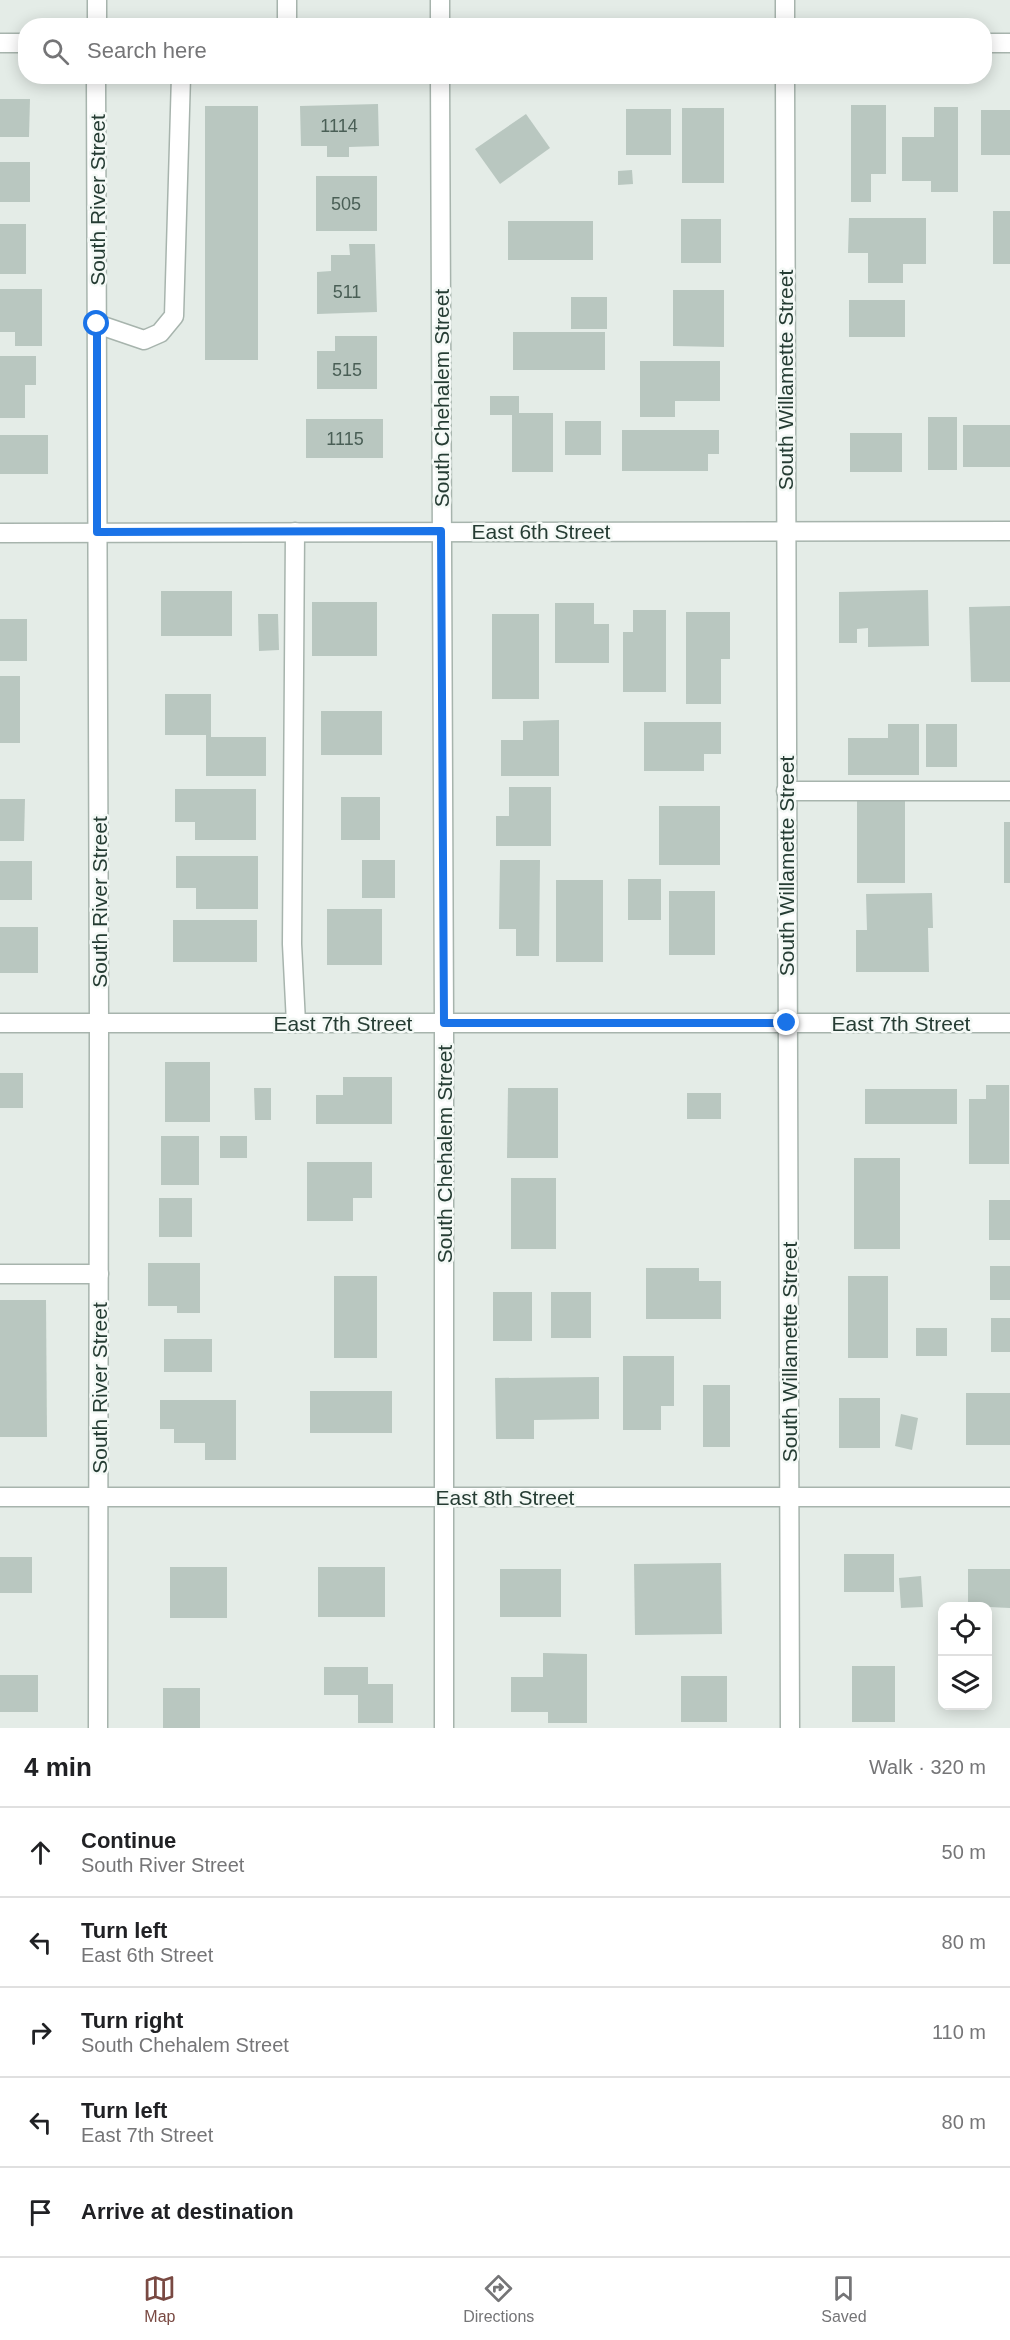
<!DOCTYPE html>
<meta charset="utf-8">
<style>
:root{--surface:#fff;--page:#f2f2f2;--text:#202124;--muted:#757577;--line:#e0e0e0;--accent:#794942}
body{margin:0;font-family:Arial,sans-serif;background:var(--page);color:var(--text)}
.controls{position:absolute;right:18px;bottom:18px;display:grid;overflow:hidden;border-radius:12px;box-shadow:0 3px 15px #0003}
.controls button{width:54px;height:54px;display:grid;place-items:center;padding:0;border:0;border-bottom:2px solid var(--line);background:var(--surface);color:var(--text);font:30px sans-serif}
.stop{position:absolute;width:18px;height:18px;margin:-14px;border:4px solid #1a73e8;border-radius:50%;background:#fff}
.stop.end{background:#1a73e8;border-color:#fff;box-shadow:0 2px 6px #0008}
.list{margin:0;padding:0;list-style:none}
h2{display:flex;justify-content:space-between;align-items:center;height:78px;margin:0;padding:0 24px;font-size:26px}
h2 small{font-size:20px;font-weight:400;color:var(--muted)}
.list li{display:grid;grid-template-columns:39px 1fr auto;gap:18px;align-items:center;box-sizing:border-box;height:90px;padding:0 24px;border-top:2px solid var(--line)}
.list b{display:block;font-size:22px;white-space:nowrap}
.list p{margin:0;font-size:20px;white-space:nowrap;color:var(--muted)}
.list em{font-size:20px;font-style:normal;color:var(--muted)}
.icon{flex:none;width:33px;height:33px;fill:none;stroke:currentColor;stroke-width:2;stroke-linecap:round;stroke-linejoin:round}
.map{position:relative;flex:none;width:1010px;height:1728px;overflow:hidden}
.search{position:absolute;background:var(--surface);box-shadow:0 3px 15px #0003;left:18px;right:18px;top:18px;height:66px;display:flex;align-items:center;gap:15px;box-sizing:border-box;padding:0 21px;border-radius:24px;color:var(--muted);font-size:22px}
.sheet{height:528px;background:var(--surface)}
nav{display:flex;justify-content:space-around;align-items:center;box-sizing:border-box;height:84px;border-top:2px solid var(--line);background:var(--surface);font-size:16px;color:var(--muted)}
nav a{display:grid;justify-items:center;gap:3px}
nav .on{color:var(--accent)}
.map>svg:first-child{display:block}
.building{fill:#b9c7c0}
.lines{fill:none;stroke-linecap:round;stroke-linejoin:round}
.minor-casing{stroke:#a7b4ad;stroke-width:21}
.minor{stroke:#fff;stroke-width:18}
.route{stroke:#1a73e8;stroke-width:8}
.labels{text-anchor:middle;dominant-baseline:central;stroke-width:5;stroke-linejoin:round;paint-order:stroke}
.number-label{font-size:18px;fill:#4a5f56}
.street-label{font-size:21px;fill:#253c33;stroke:#f4f9f6}
</style>
<div class="map">
<svg width="1010" height="1728" viewBox="0 0 1010 1728">
<rect width="100%" height="100%" fill="#e4ece7"/>
<g class="building">
<path d="M0 99H30L29 137H0Z"/>
<path d="M378 104 379 146 349 147V157H327V146H301L300 106Z"/>
<path d="M851 105H886V174H871V202H851Z"/>
<rect x="205" y="106" width="53" height="254"/>
<path d="M934 107H958V192H931V181H902V137H934Z"/>
<rect x="682" y="108" width="42" height="75"/>
<rect x="626" y="109" width="45" height="46"/>
<rect x="981" y="110" width="29" height="45"/>
<path d="M526 114 550 148 500 184 475 149Z"/>
<rect x="0" y="162" width="30" height="40"/>
<path d="M632 170 633 184 618 185V171Z"/>
<rect x="316" y="176" width="61" height="55"/>
<rect x="993" y="211" width="17" height="53"/>
<path d="M849 218H926V264H903V283H868V253H848Z"/>
<rect x="681" y="219" width="40" height="44"/>
<rect x="508" y="221" width="85" height="39"/>
<rect x="0" y="224" width="26" height="50"/>
<path d="M349 244H375L377 312 317 314V272L331 271V255H350Z"/>
<path d="M0 289H42V346H15V332H0Z"/>
<path d="M673 290H724V347L673 346Z"/>
<rect x="571" y="297" width="36" height="32"/>
<rect x="849" y="300" width="56" height="37"/>
<rect x="513" y="332" width="92" height="38"/>
<path d="M335 336H377V389H317V351H335Z"/>
<path d="M0 356H36V385H25V418H0Z"/>
<path d="M640 361H720V401H675V417H640Z"/>
<path d="M490 396H519V413H553V472H512V415H490Z"/>
<rect x="928" y="417" width="29" height="53"/>
<rect x="306" y="419" width="77" height="39"/>
<rect x="565" y="421" width="36" height="34"/>
<rect x="963" y="425" width="47" height="42"/>
<path d="M622 430H719V454H708V471H622Z"/>
<rect x="850" y="433" width="52" height="39"/>
<rect x="0" y="435" width="48" height="39"/>
<path d="M928 590 929 646 868 647V628L857 629V643H839V592Z"/>
<rect x="161" y="591" width="71" height="45"/>
<rect x="312" y="602" width="65" height="54"/>
<path d="M555 603H594V624H609V663H555Z"/>
<path d="M1010 606V682H971L969 607Z"/>
<path d="M633 610H666V692H623V632H633Z"/>
<path d="M686 612H730V659H721V704H686Z"/>
<path d="M258 614H278L279 650 259 651Z"/>
<rect x="492" y="614" width="47" height="85"/>
<rect x="0" y="619" width="27" height="42"/>
<rect x="0" y="676" width="20" height="67"/>
<path d="M165 694H211V737H266V776H206V735H165Z"/>
<rect x="321" y="711" width="61" height="44"/>
<path d="M559 720V776H501V740H523V721Z"/>
<path d="M644 722H721V754H704V771H644Z"/>
<path d="M888 724H919V775H848V738H888Z"/>
<rect x="926" y="724" width="31" height="43"/>
<path d="M509 787H551V846H496V816H509Z"/>
<path d="M175 789H256V840H195V822H175Z"/>
<rect x="341" y="797" width="39" height="43"/>
<path d="M0 799H25L24 841H0Z"/>
<rect x="857" y="800" width="48" height="83"/>
<rect x="659" y="806" width="61" height="59"/>
<rect x="1004" y="822" width="6" height="61"/>
<path d="M176 856H258V909H196V888H176Z"/>
<rect x="362" y="860" width="33" height="38"/>
<path d="M500 860H540L539 956H516V929H499Z"/>
<rect x="0" y="861" width="32" height="39"/>
<rect x="628" y="879" width="33" height="41"/>
<rect x="556" y="880" width="47" height="82"/>
<rect x="669" y="891" width="46" height="64"/>
<path d="M932 893 933 928H928L929 972H856V930H867L866 894Z"/>
<rect x="327" y="909" width="55" height="56"/>
<rect x="173" y="920" width="84" height="42"/>
<rect x="0" y="927" width="38" height="46"/>
<rect x="165" y="1062" width="45" height="60"/>
<rect x="0" y="1073" width="23" height="35"/>
<path d="M343 1077H392V1124H316V1095H343Z"/>
<path d="M986 1085H1009V1164H969V1099H986Z"/>
<path d="M254 1088H271V1120H255Z"/>
<path d="M508 1088H558V1158H507Z"/>
<rect x="865" y="1089" width="92" height="35"/>
<rect x="687" y="1093" width="34" height="26"/>
<rect x="161" y="1136" width="38" height="49"/>
<rect x="220" y="1136" width="27" height="22"/>
<rect x="854" y="1158" width="46" height="91"/>
<path d="M307 1162H372V1198H353V1221H307Z"/>
<rect x="511" y="1178" width="45" height="71"/>
<rect x="159" y="1198" width="33" height="39"/>
<rect x="989" y="1200" width="21" height="40"/>
<path d="M148 1263H200V1313H177V1306H148Z"/>
<rect x="990" y="1266" width="20" height="34"/>
<path d="M646 1268H699V1281H721V1319H646Z"/>
<rect x="334" y="1276" width="43" height="82"/>
<rect x="848" y="1276" width="40" height="82"/>
<rect x="493" y="1292" width="39" height="49"/>
<rect x="551" y="1292" width="40" height="46"/>
<path d="M0 1300H46L47 1437H0Z"/>
<rect x="991" y="1318" width="19" height="34"/>
<rect x="916" y="1328" width="31" height="28"/>
<rect x="164" y="1339" width="48" height="33"/>
<path d="M623 1356H674V1406H661V1430H623Z"/>
<path d="M599 1377V1419L534 1420V1439H496L495 1378Z"/>
<rect x="703" y="1385" width="27" height="62"/>
<rect x="310" y="1391" width="82" height="42"/>
<rect x="966" y="1393" width="44" height="52"/>
<rect x="839" y="1398" width="41" height="50"/>
<path d="M160 1400H236V1460H205V1443H174V1429H160Z"/>
<path d="M901 1414 918 1418 912 1450 895 1446Z"/>
<rect x="844" y="1554" width="50" height="38"/>
<rect x="0" y="1557" width="32" height="36"/>
<path d="M721 1563 722 1634 635 1635 634 1564Z"/>
<rect x="170" y="1567" width="57" height="51"/>
<rect x="318" y="1567" width="67" height="50"/>
<rect x="500" y="1569" width="61" height="48"/>
<path d="M968 1569H1010V1608L968 1606Z"/>
<path d="M921 1576 923 1607 901 1608 899 1578Z"/>
<path d="M543 1653 587 1654V1723H548V1712H511V1677H543Z"/>
<rect x="852" y="1666" width="43" height="56"/>
<path d="M324 1667H368V1684H393V1723H358V1695H324Z"/>
<rect x="0" y="1675" width="38" height="37"/>
<rect x="681" y="1676" width="46" height="46"/>
<rect x="163" y="1688" width="37" height="40"/>
</g>
<g class="lines">
<g class="minor-casing">
<g id="minor">
<path d="M440 0V26"/>
<path d="M97 26V0"/>
<path d="M287 26V0"/>
<path d="M785 26V0"/>
<path d="M0 43H26"/>
<path d="M984 43H1010"/>
<path d="M96 76 99 1023 98 1728"/>
<path d="M440 76 444 1023V1728"/>
<path d="M785 76 790 1728"/>
<path d="M97 324 144 340 160 333 174 316 181 76"/>
<path d="M295 532 292 944 296 1023"/>
<path d="M0 533 1010 531"/>
<path d="M786 791H1010"/>
<path d="M0 1023H1010"/>
<path d="M0 1274H99"/>
<path d="M0 1497H1010"/>
</g>
</g>
<use href="#minor" class="minor"/>
</g>
<g class="lines">
<path class="route" d="M97 324V532L441 531 444 1023H787"/>
</g>
<g class="labels">
<g class="number-label">
<text x="339" y="126">1114</text>
<text x="346" y="204">505</text>
<text x="347" y="292">511</text>
<text x="347" y="370">515</text>
<text x="345" y="439">1115</text>
</g>
<g class="street-label">
<text transform="translate(97 200) rotate(-90)">South River Street</text>
<text transform="translate(785 380) rotate(-90)">South Willamette Street</text>
<text transform="translate(441 398) rotate(-90)">South Chehalem Street</text>
<text x="541" y="531">East 6th Street</text>
<text transform="translate(786 866) rotate(-90)">South Willamette Street</text>
<text transform="translate(99 902) rotate(-90)">South River Street</text>
<text x="343" y="1023">East 7th Street</text>
<text x="901" y="1023">East 7th Street</text>
<text transform="translate(444 1154) rotate(-90)">South Chehalem Street</text>
<text transform="translate(789 1352) rotate(-90)">South Willamette Street</text>
<text transform="translate(99 1388) rotate(-90)">South River Street</text>
<text x="505" y="1497">East 8th Street</text>
</g>
</g>
</svg>
<div class="controls">
<button><svg class="icon" aria-label="locate" viewBox="0 0 24 24"><circle cx="12" cy="12" r="6"/><path d="M12 2v4M12 18v4M2 12h4M18 12h4"/></svg></button>
<button><svg class="icon" aria-label="layers" viewBox="0 0 24 24"><path d="M12 4l9 5-9 5-9-5zM3 14l9 5 9-5"/></svg></button>
</div>
<div class="stop" style="left:97px;top:324px"></div>
<div class="stop end" style="left:787px;top:1023px"></div>
<div class="search"><svg class="icon" aria-label="search" viewBox="0 0 24 24"><circle cx="10" cy="10" r="6"/><path d="M15 15l6 6"/></svg>Search here</div>
</div>
<section class="sheet">
<h2>4 min<small>Walk · 320 m</small></h2>
<ul class="list">
<li><svg class="icon" aria-label="ahead" viewBox="0 0 24 24"><path d="M12 20V5M6 11l6-6 6 6"/></svg><div><b>Continue</b><p>South River Street</p></div><em>50 m</em></li>
<li><svg class="icon" aria-label="left" viewBox="0 0 24 24"><path d="M17 20v-9H6M10 6l-5 5 5 5"/></svg><div><b>Turn left</b><p>East 6th Street</p></div><em>80 m</em></li>
<li><svg class="icon" aria-label="right" viewBox="0 0 24 24"><path d="M7 20v-9h11M14 6l5 5-5 5"/></svg><div><b>Turn right</b><p>South Chehalem Street</p></div><em>110 m</em></li>
<li><svg class="icon" aria-label="left" viewBox="0 0 24 24"><path d="M17 20v-9H6M10 6l-5 5 5 5"/></svg><div><b>Turn left</b><p>East 7th Street</p></div><em>80 m</em></li>
<li><svg class="icon" aria-label="arrive" viewBox="0 0 24 24"><path d="M6 21V4h12l-3 4 3 4H6"/></svg><div><b>Arrive at destination</b></div></li>
</ul>
</section>
<nav>
<a class="on"><svg class="icon" aria-label="map" viewBox="0 0 24 24"><path d="M3 6l6-2 6 2 6-2v14l-6 2-6-2-6 2zM9 4v14M15 6v14"/></svg>Map</a>
<a><svg class="icon" aria-label="directions" viewBox="0 0 24 24"><path d="M12 3l9 9-9 9-9-9zM9 14v-3h6M13 9l2 2-2 2"/></svg>Directions</a>
<a><svg class="icon" aria-label="saved" viewBox="0 0 24 24"><path d="M7 4h10v16l-5-4-5 4z"/></svg>Saved</a>
</nav>
